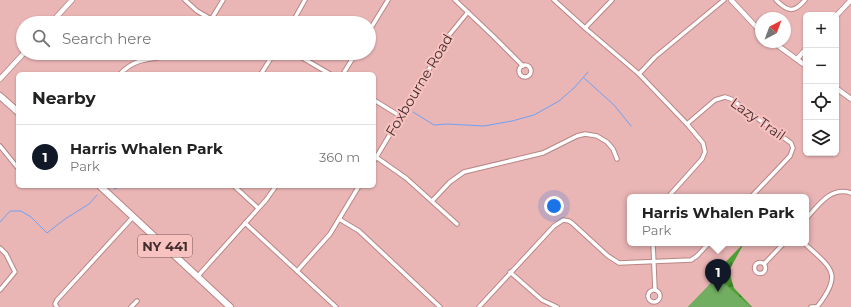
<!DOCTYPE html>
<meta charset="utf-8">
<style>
:root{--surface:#fff;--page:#f6f6f6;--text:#222;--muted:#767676;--line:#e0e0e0;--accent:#111827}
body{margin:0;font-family:Montserrat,sans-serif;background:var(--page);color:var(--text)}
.controls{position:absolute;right:12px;top:12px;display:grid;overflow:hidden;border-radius:6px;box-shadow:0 1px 3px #0004}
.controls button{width:36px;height:36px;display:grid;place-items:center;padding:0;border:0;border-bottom:1px solid var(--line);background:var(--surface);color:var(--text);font:20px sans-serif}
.compass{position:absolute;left:755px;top:12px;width:36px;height:36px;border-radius:50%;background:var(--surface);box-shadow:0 1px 3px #0004;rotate:41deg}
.you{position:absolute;left:554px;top:206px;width:14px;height:14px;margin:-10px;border:3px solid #fff;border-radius:50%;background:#1a73e8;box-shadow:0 0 0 6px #1a73e833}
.badge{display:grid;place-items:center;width:26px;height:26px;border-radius:50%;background:var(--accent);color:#fff;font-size:13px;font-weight:700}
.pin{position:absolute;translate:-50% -33px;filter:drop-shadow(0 1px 2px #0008)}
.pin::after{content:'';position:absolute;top:21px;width:14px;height:12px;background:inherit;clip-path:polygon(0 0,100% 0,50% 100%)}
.popup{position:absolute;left:627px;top:194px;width:182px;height:52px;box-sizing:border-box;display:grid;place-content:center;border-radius:6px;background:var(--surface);filter:drop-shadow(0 1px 3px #0005);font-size:13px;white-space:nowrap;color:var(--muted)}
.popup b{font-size:15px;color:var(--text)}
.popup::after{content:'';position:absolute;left:50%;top:100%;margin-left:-8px;border:8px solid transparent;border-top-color:var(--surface)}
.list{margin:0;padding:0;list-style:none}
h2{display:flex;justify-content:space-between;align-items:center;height:52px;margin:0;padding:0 16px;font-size:17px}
h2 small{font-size:13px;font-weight:400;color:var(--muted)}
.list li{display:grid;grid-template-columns:26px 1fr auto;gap:12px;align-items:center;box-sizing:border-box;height:64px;padding:0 16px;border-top:1px solid var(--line)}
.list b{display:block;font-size:15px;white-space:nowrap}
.list p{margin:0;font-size:13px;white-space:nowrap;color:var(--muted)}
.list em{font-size:13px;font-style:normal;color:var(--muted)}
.icon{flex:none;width:22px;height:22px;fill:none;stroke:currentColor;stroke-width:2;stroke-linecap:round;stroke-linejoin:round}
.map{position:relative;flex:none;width:851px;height:307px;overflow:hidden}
.search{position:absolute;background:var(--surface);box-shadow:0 1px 3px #0004;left:16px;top:16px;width:360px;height:44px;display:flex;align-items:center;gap:10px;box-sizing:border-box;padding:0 14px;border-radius:22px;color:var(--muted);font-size:15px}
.panel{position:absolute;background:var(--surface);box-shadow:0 1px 3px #0004;left:16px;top:72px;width:360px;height:116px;border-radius:6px}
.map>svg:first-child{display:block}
.forest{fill:url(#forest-firs)}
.green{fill:#72ae62}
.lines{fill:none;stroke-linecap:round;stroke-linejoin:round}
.stream{stroke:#6ea2f4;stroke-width:1}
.minor-casing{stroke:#b88685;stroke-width:5.5}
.tertiary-casing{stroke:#b88685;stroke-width:6}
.primary-casing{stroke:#b88685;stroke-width:8}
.minor{stroke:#fff;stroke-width:3.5}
.tertiary{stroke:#fff;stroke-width:4.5}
.primary{stroke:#fff;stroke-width:6}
.labels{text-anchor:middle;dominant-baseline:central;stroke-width:4;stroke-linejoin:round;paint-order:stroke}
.shield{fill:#f8c2c1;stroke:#795a5a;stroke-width:1}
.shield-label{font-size:13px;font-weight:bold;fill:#432e2e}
.street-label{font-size:14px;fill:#432e2e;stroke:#f8c2c1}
</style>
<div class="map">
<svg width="851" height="307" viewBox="0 0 851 307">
<defs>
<pattern id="forest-firs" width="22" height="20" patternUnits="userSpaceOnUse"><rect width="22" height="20" fill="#4da033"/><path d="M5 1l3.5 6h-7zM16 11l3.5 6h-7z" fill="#42832c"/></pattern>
</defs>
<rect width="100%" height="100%" fill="#eab5b5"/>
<path class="forest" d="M744 243 729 271 734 288 752 307H688L717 277 718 270Z"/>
<path class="green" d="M717 277 751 307H688Z"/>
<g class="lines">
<g class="stream">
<path d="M584 78 614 105 631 126"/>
<path d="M413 112 434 125 447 124 484 126 512 121 534 115 559 101 574 88 588 72"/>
<path d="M114 189 123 186"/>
<path d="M0 222 10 211H21L31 217 47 233 65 219 89 204 97 195"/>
</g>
<g class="minor-casing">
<g id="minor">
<path d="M185 0 197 11 211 19"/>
<path d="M455 0 493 36 523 66"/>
<path d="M554 0 585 28 612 0"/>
<path d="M776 0C788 12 794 13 805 0"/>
<path d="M209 23 223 0"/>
<path d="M292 23 305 0"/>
<path d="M585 28 639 74 687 124 703 143 705 152 702 159 668 197"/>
<path d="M369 31 388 0"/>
<path d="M294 53 330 74"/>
<circle cx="525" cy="71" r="6"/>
<path d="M120 74C139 54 155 62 178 53"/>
<path d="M261 74 274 53"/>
<path d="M343 74 356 53"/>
<path d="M639 74 655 57 724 0"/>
<path d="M374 100 400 116"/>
<path d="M687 124 715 100 725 97 731 99 791 143 793 148 790 156 751 197"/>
<path d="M0 146 17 167"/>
<path d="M376 157 406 178 457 224"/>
<path d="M374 161 450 34 468 12"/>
<path d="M234 186 258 208"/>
<path d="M432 201 450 182 464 172 543 153 577 136 585 134 597 136 607 142 613 149 617 159"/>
<path d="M339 219 359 231 440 307"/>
<path d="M806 219C818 206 830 186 851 193"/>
<path d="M245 223 336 307"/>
<path d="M653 243 655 290"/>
<path d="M804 243C831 268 844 273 817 307"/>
<path d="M0 248 6 254 15 272 0 290"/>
<circle cx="760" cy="268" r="5.5"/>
<path d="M764 264 784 243"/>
<path d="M297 271 330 234 359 186"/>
<path d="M510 272 542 300 557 307"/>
<path d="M197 277 266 200 276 186"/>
<circle cx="654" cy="296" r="6"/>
<path d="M57 307 55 304 57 300 133 217"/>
<path d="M131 307 137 301"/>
<path d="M479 307 554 226 563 220 569 221 572 223 608 256 619 263 691 260 697 256 709 243"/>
<path d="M811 307H817"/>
</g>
</g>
<g class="tertiary-casing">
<g id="tertiary">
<path d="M731 0 761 32"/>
<path d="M836 16 851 0"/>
<path d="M51 23 72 0"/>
<path d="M773 42 806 66"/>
<path d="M797 59 806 49"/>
<path d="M0 79 24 53"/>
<path d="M836 88 851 99"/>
</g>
</g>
<g class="primary-casing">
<g id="primary">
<path d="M0 96 18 112"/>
<path d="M100 186 230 307"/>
</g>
</g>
<use href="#minor" class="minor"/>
<use href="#tertiary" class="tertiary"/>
<use href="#primary" class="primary"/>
</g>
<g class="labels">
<rect class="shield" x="138" y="235" width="54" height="22" rx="3"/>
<g class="shield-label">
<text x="165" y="246">NY 441</text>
</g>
<g class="street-label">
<text transform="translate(419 85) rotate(-59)">Foxbourne Road</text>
<text transform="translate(758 119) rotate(35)">Lazy Trail</text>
</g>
</g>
</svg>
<div class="controls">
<button>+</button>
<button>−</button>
<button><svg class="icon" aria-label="locate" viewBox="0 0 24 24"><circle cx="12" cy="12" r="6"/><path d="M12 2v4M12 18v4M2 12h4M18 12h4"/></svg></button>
<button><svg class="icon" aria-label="layers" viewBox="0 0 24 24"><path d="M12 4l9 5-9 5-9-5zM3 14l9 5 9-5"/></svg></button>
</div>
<svg class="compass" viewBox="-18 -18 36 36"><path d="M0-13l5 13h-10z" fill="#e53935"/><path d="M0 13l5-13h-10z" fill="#767676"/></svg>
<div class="you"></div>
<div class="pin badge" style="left:718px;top:292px">1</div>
<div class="popup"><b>Harris Whalen Park</b>Park</div>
<div class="search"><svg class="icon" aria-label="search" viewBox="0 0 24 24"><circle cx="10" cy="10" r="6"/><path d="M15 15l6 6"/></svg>Search here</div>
<section class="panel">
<h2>Nearby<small></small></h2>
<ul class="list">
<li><span class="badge">1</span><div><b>Harris Whalen Park</b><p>Park</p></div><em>360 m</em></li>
</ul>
</section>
</div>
